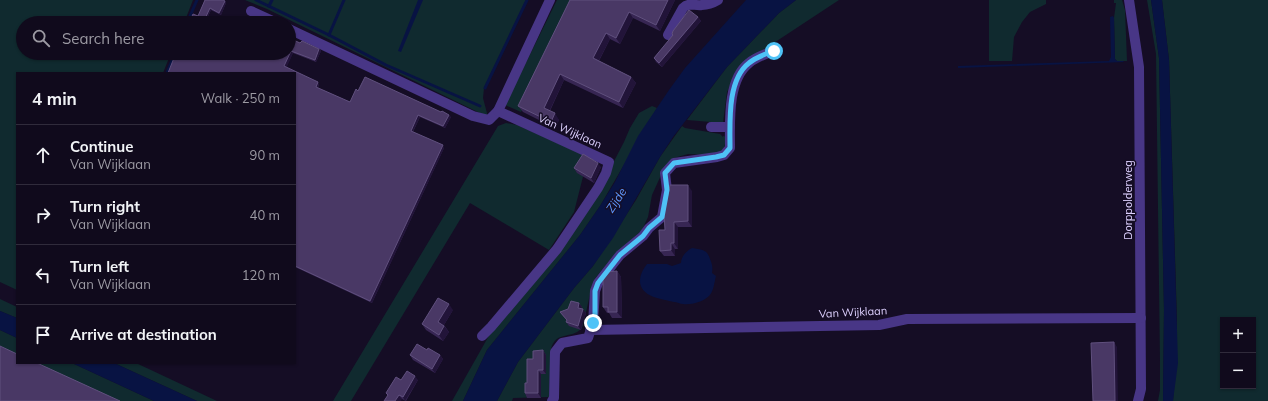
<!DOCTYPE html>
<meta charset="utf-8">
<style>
:root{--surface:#100a1c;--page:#1e1829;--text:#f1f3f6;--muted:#9c9aa3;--line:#302b3b}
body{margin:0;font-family:Mulish,sans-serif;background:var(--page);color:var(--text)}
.controls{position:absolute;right:12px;bottom:12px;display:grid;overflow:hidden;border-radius:0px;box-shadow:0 1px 3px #0004}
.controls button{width:36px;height:36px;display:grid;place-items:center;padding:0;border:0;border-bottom:1px solid var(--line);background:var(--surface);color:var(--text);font:20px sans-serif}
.stop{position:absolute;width:12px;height:12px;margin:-9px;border:3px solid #4fc3f7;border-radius:50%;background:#fff}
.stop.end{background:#4fc3f7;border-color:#fff;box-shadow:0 1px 4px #0008}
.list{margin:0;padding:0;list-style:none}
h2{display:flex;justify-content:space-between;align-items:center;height:52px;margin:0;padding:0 16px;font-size:17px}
h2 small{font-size:13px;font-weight:400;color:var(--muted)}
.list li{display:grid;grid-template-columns:26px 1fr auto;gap:12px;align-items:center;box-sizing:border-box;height:60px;padding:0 16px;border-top:1px solid var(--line)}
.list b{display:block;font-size:15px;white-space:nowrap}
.list p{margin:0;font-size:13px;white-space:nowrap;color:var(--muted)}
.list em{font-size:13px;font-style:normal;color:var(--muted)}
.icon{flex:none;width:22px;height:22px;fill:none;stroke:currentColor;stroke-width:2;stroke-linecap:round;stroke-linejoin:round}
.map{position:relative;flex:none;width:1268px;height:401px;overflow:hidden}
.search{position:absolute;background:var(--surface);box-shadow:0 1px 3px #0004;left:16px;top:16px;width:280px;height:44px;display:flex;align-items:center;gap:10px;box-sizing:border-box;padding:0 14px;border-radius:22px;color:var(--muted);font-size:15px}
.panel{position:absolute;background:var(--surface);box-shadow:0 1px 3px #0004;left:16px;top:72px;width:280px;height:292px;border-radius:0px}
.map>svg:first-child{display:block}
.green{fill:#102a2f;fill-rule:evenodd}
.water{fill:#081343}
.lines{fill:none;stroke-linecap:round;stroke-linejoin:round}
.stream{stroke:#081343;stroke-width:3}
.minor{stroke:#483686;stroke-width:10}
.wall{fill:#372653}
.shaded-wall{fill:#221439}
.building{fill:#493865;stroke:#60507e}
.route{stroke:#4fc3f7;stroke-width:5}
.labels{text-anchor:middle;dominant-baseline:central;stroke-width:3;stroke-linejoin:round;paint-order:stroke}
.street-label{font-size:11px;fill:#ded1ff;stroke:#150d25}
.water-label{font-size:12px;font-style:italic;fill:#5f98ff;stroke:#150d25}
</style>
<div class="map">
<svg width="1268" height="401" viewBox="0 0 1268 401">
<rect width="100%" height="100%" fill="#150d25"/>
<g class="green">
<path d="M0 0H193L184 23H23V53H171L163 73H17V290L0 282Z"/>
<path d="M245 0H526L484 88 483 98 488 117 267 9Z"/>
<path d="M557 0H575L521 112 505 105Z"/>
<path d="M796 0H839L739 66 727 92 723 123 687 120 727 67 779 13Z"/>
<path d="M989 0H1046V4L1030 12 1022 22 1014 37 1012 61H989Z"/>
<path d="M1114 0H1122L1125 10 1127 61H1117L1115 59 1114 18 1116 3H1114Z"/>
<path d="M1147 0H1151L1159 58 1164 310 1163 401H1158L1160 390V361L1156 54Z"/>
<path d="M1162 0H1268V401H1173L1177 321 1169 60ZM1223 320H1253V386H1223Z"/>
<path d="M652 106 657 108 600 206 580 235 487 350 463 401H452L491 332 611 167 624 142 630 128 639 113Z"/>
<path d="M506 123 517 125 588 157 574 212 549 250 470 203 351 401H333L498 126Z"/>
<path d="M682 126 685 128 720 134 723 137V136L727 137 723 152 711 155 688 154 674 158 662 173 652 195 648 217 642 230 614 255 596 277 592 285 583 326C574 341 556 329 551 349L549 397 513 398 512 401H497L518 362 574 288 593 266 636 200 660 157Z"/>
<path d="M0 299 17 307V318L0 311Z"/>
<path d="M0 330 17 338V363H72L154 401H0Z"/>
<path d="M114 363H136L217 401H197Z"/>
</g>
<g class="water">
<path d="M418 0H423L401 52 398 51Z"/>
<path d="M746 0H796L779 13 727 67 673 137 660 157 613 238 593 266 574 288 518 362 497 401H463L487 350 580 235 600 206 615 182 638 136 669 90 685 68Z"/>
<path d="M1151 0H1162L1169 60 1178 363 1173 401H1163L1164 310 1159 58Z"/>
<path d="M1113 16 1114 18 1115 59 1117 61H1123L1124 62 958 68V66L1109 61 1111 57 1110 17Z"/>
<path d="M692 248C702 250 707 249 710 259 712 264 713 267 712 273L716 276C714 283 714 291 709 296 703 302 691 305 683 304 680 304 677 302 674 302 662 299 640 297 640 281 640 275 643 269 647 264H667L672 266 681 263C681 257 686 251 692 248Z"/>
<path d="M0 311 17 318V338L0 330Z"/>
<path d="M72 363H114L197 401H154Z"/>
</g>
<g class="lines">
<g class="stream">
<path d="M256 0 329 35 386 65 480 106"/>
<path d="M269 6 272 0"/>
<path d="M187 23 197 0"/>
<path d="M329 35 344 0"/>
<path d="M167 73 175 53"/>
<path d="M485 88 527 0"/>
</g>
<g class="minor">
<path d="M1129 0 1139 67 1141 389 1138 401"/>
<path d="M251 11 277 23"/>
<path d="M289 29 473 116 489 120 498 111"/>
<path d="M668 35 683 8C689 2 694 6 702 5 708 5 713 3 718 0"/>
<path d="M711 127H730"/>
<path d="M590 330 879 325 907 319 1141 318"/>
<path d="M482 336 491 327 557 249 598 188 606 173 609 162 498 111 550 0"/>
<path d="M552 401 554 398 555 352 562 343 588 338 593 323 595 291 598 283 620 255 643 236 649 228 662 217 667 190 665 173 674 163 717 157 724 155 730 148C730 122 727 80 749 63 756 57 765 54 774 51"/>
</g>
</g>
<g class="wall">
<path d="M205 0 225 1 226 3 221 15 211 10 205 23H189L198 16Z"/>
<path d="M570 0H675L660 31 633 18 620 44 610 39 599 61 631 77 636 83 623 108 564 80 550 111 559 120 555 128 523 112 518 106Z"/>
<path d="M698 17 701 21 662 67 656 62 654 58 673 36 672 34Z"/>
<path d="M300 43 319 49 321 51 316 62 293 53 286 67 319 84 318 88 350 102 358 91 451 117 445 128 420 117 413 132 444 148 372 303 295 267V73L176 53Z"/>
<path d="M601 167 594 183 577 173 574 168Z"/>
<path d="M692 191V227H678V249H675V256H664L660 251 665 230Z"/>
<path d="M617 271 621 277 622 318H612L609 313H607L603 307Z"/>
<path d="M579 303 582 307V309L586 313 581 330 569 326 566 322 567 321 560 312 568 309Z"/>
<path d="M453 310 444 325 449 332 443 341 426 330 422 324Z"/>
<path d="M427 350 440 355 443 359 435 373 413 360 410 355Z"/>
<path d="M543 350 546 355V374H541V398H527L525 393 527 383Z"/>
<path d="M401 380H418L406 401 402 399 388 396 386 393Z"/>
</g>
<g class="shaded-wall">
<path d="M668 0H675L660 31 656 25Z"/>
<path d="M225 1 226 3 221 15 219 13Z"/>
<path d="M210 8 211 10 205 23H203Z"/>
<path d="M629 12 633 18 620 44 616 38Z"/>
<path d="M698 17 701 21 662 67 659 63Z"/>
<path d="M606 33 610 39 597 64 593 58Z"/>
<path d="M319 49 321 51 316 62 315 60Z"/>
<path d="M291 51 293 53 286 69 284 66Z"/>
<path d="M560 74 564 80 548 114 544 108Z"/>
<path d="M631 77 636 83 623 108 619 102Z"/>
<path d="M318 82 319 84 317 89 316 87Z"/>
<path d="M555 113 559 120 555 128 551 122Z"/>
<path d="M418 115 420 117 412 133 411 131Z"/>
<path d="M449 115 451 117 445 128 443 126Z"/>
<path d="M443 145 444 148 372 303 370 301Z"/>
<path d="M598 163 601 167 594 183 591 178Z"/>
<path d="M688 185 692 191V227L688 221Z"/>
<path d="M674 222 678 227V249L674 243Z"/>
<path d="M671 243 675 249V256L671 250Z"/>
<path d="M617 271 621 277 622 318 617 312Z"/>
<path d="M579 303 582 307 581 312 578 308Z"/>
<path d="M449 304 453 310 442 328 438 322Z"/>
<path d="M583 309 586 313 581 330 578 326Z"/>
<path d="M444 326 449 332 443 341 439 335Z"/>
<path d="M1114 342 1117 347 1118 401H1115Z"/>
<path d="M543 350 546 355V374L543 370Z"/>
<path d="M440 355 443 359 435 373 432 369Z"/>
<path d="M538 370 541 374V398L538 393Z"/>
<path d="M415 376 418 380 405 401 403 397Z"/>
<path d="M399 395 402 399 401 401H395Z"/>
</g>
<g class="building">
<path d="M205 0H223L225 1 219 13 210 8 203 23H189L193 14 198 16Z"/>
<path d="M570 0H668L656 25 629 12 616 38 606 33 593 58 631 77 619 102 560 74 544 108 555 113 551 122 518 106Z"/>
<path d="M689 10 698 17 659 63 654 58 673 35 672 34 673 31Z"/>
<path d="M247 18 257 23H245Z"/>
<path d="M240 21 245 23H239Z"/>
<path d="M289 38 300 43 302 41 319 49 315 60 291 51 284 66 318 82 316 87 350 102 356 89 358 91 365 77 441 112 442 111 449 115 443 126 418 115 411 131 443 145 370 301 295 266V73H168L176 53H289Z"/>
<path d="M583 154 598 163 591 178 574 168Z"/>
<path d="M670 185H688V221L674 222V243H671V250L660 251 659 230H665L664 213Z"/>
<path d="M617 271V312H608V307H603V276L606 272Z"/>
<path d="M438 298 449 304 438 322 444 326 439 335 422 324Z"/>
<path d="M571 301 579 303 578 308 583 309 578 326 566 322 567 320 560 312 568 309Z"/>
<path d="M1114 342 1115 401H1093L1091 343Z"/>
<path d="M417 344 427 350 428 348 440 355 432 369 410 355Z"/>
<path d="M0 346 17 354V363H37L120 401H0Z"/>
<path d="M543 350V370H538V393H525V383H527V359H533V351Z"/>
<path d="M407 371 415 376 403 397 399 395 395 401H384L388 395 386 393 396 377 401 380Z"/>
</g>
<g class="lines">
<path class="route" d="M593 323 595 315V291L598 283 620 255 643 236 649 228 662 217 667 190 665 173 674 163 716 157 724 155 730 148C730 122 727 80 749 63 756 57 765 54 774 51"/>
</g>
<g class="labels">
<g class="street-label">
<text transform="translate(570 131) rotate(24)">Van Wijklaan</text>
<text transform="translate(1128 200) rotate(-90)">Dorppolderweg</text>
<text transform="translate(853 312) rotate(-3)">Van Wijklaan</text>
</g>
<g class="water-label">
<text transform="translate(616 200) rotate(-57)">Zijde</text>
</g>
</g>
</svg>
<div class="controls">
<button>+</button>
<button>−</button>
</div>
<div class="stop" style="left:774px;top:51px"></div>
<div class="stop end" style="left:593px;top:323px"></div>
<div class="search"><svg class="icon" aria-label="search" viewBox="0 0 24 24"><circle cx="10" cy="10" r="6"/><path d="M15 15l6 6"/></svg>Search here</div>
<section class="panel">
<h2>4 min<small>Walk · 250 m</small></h2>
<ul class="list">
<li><svg class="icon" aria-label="ahead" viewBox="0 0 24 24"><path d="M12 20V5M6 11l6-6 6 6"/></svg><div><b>Continue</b><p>Van Wijklaan</p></div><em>90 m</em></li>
<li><svg class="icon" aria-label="right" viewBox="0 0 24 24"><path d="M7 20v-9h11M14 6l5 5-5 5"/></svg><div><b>Turn right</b><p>Van Wijklaan</p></div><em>40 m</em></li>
<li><svg class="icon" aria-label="left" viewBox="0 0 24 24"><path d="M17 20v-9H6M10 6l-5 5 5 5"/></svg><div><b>Turn left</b><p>Van Wijklaan</p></div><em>120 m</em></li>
<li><svg class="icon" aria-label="arrive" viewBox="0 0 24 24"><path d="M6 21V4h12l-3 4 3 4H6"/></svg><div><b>Arrive at destination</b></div></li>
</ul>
</section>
</div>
